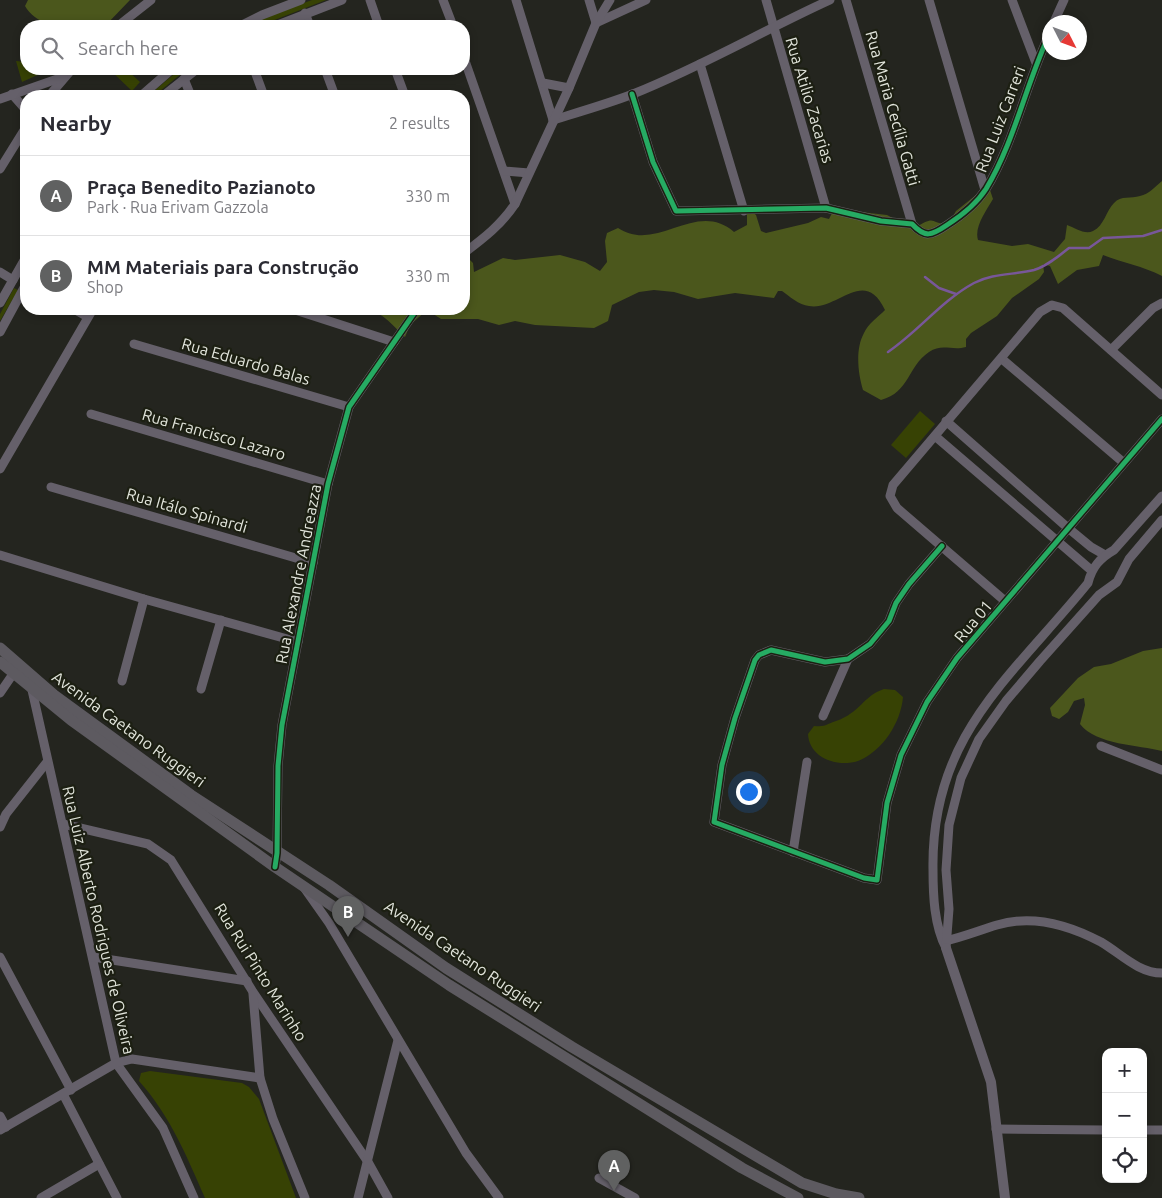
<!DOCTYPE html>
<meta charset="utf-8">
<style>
:root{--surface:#fff;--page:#f7f7f7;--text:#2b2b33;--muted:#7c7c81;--line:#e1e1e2;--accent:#606161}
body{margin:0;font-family:Ubuntu,sans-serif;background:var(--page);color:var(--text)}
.controls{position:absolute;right:15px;bottom:15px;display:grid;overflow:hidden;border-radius:10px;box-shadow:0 2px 8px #0003}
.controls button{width:45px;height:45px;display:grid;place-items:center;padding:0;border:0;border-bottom:1px solid var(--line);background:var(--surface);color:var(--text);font:25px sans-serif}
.compass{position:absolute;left:1042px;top:15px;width:45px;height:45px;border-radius:50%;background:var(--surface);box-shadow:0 2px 8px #0003;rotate:132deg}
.you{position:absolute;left:748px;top:791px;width:18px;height:18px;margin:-12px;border:4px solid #fff;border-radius:50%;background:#1a73e8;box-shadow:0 0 0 8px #1a73e833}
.badge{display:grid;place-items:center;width:32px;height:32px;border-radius:50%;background:var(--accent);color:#fff;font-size:16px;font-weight:700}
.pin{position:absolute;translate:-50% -41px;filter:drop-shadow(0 1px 2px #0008)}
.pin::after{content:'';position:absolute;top:26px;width:18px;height:15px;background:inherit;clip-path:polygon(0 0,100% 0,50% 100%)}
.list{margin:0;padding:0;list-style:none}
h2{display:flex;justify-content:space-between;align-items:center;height:65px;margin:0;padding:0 20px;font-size:21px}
h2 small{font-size:16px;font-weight:400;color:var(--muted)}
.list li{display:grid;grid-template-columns:32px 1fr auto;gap:15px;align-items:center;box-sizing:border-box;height:80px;padding:0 20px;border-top:1px solid var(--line)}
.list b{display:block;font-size:19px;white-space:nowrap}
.list p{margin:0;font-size:16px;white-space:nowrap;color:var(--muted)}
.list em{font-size:16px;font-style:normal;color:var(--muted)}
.icon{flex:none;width:28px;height:28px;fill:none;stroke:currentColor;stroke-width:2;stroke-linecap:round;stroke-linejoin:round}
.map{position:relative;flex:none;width:1162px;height:1198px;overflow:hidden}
.search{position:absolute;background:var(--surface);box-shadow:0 2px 8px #0003;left:20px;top:20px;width:450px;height:55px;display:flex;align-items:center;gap:12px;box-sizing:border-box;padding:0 18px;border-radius:20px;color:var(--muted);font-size:19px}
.panel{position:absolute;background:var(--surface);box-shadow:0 2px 8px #0003;left:20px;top:90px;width:450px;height:225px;border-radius:20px}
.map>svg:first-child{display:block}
.green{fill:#374204}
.forest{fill:#4b571c}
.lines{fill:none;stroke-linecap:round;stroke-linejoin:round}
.stream{stroke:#785799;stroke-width:2.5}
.minor{stroke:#65606a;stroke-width:9}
.tertiary{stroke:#65606a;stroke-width:10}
.secondary{stroke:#5d5a60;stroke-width:11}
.cycleway-casing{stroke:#1c1f12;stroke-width:8}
.cycleway{stroke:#26ab63;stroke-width:5}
.labels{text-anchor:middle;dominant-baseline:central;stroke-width:4.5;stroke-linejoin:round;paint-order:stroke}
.street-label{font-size:16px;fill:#e2e5dc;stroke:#1c1f12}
</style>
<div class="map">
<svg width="1162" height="1198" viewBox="0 0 1162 1198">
<rect width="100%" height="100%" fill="#24251f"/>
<g class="green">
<path d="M312 0H326L259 26H249L268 16Z"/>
<path d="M16 61 26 62V69H51L22 82Z"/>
<path d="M109 69H126L140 82 132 91Z"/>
<path d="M180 69H187L154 96H148Z"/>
<path d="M14 288 18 290 0 321V314Z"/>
<path d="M920 411 935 424 906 458 891 445Z"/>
<path d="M884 689 895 690 903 697C901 722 883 751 858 761 836 768 809 757 808 734L814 726C827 727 826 724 836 721 860 713 863 696 884 689Z"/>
<path d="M150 1071 242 1083 249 1087 259 1099 296 1198H205C186 1155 171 1117 139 1081L141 1073Z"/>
</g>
<g class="forest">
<path d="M28 0H130L105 26C79 26 41 33 25 6Z"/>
<path d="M1162 181V276C1143 266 1123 263 1103 255L1099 266 1077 270 1058 284 1050 266 1043 264 1044 272 1039 279 1012 298 997 316 971 333 966 339V347C952 351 942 343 929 352 907 367 910 392 881 400L863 390C858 374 855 349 864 333 868 324 878 317 885 310 864 266 838 311 809 306 799 305 789 296 782 291H778L774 298 735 293 698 299 674 292 654 290 639 292 612 305 608 321 594 328 535 325 515 321 499 325 478 319H441L427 310 410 325 405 337C396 329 380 309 367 310 354 312 346 316 333 309H464V254L473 263 474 272 503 258 515 260 560 255 585 262 600 271 607 262 605 241 607 233 618 228C657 254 696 199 734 232L747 225V212L749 209 756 215 761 231 766 233 808 223 821 217 829 219 834 209 887 215 913 229C939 212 929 226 949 223L956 211 986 187 990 190 993 199C986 211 974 227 978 240L1012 246 1028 244 1054 252 1065 239 1067 225C1075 228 1085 235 1093 231 1104 226 1106 211 1114 203 1121 195 1131 199 1140 196 1149 194 1155 187 1162 181Z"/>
<path d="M1162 648V751C1139 745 1096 745 1080 724L1085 705 1084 698 1074 701 1068 712 1059 719 1052 716 1050 708 1078 678 1094 667 1111 664 1143 651Z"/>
</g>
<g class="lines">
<g class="stream">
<path d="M925 277 939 288 956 294"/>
<path d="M888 352C919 331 941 301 974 283 993 273 1014 275 1034 270 1047 266 1059 256 1069 248H1089L1103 238 1143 236 1162 230"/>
</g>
<g class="minor">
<path d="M370 0 379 26"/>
<path d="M443 0 453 26"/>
<path d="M516 0 553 120"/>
<path d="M589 0 596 23"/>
<path d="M766 0 826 208"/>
<path d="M846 0 912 224"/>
<path d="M929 0 985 190"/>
<path d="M1012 0 1036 63"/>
<path d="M305 13 310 26"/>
<path d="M1054 22 1064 0"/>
<path d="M596 23 646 0"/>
<path d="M118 26 151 0"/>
<path d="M240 26 262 15 301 0"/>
<path d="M275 26 342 0"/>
<path d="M464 58 515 204"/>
<path d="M700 64 744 211"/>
<path d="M254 69 264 96"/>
<path d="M325 69 335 96"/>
<path d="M395 69 405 96"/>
<path d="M184 79 191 96"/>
<path d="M543 83 569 88"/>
<path d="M12 94 26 110"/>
<path d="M632 94 653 162 676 211 826 208 881 221 912 224C925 238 931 236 947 225 961 216 977 203 986 189 1015 141 1026 83 1050 33"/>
<path d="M49 96 72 69"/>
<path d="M141 96 172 69"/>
<path d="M163 96 197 69"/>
<path d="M0 99 63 77"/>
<path d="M553 120C579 112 607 104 633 94 701 67 764 30 830 0"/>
<path d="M0 169 26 127"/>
<path d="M504 171 529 173"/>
<path d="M464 253C484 238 501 225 515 204L569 88 596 23 610 0"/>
<path d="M0 272 13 280"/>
<path d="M0 303 26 257"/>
<path d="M74 309 88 317"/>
<path d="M292 309 394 342"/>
<path d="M0 332 26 284"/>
<path d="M134 344 349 407"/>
<path d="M1111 350 1153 308 1162 303"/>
<path d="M1002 359 1124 463"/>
<path d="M91 414 328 484"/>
<path d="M946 421 1068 528 1091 547 1105 555"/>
<path d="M935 436 1091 570"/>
<path d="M0 469 93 309"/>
<path d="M51 487 313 563"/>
<path d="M942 546 909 584 896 603 889 621 870 644 848 659 825 662 771 650 759 655 755 660 735 718 722 765 714 822 864 878 877 880 887 803 901 755 927 702 957 658 1162 419"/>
<path d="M0 555 144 599 298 642"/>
<path d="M1005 601 897 508 890 496 893 485 1040 312 1052 305 1063 308 1162 395"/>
<path d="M122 681 144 599"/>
<path d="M201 689 221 620"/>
<path d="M32 690 116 1063 163 1128 194 1198"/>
<path d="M0 693 13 674"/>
<path d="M823 716 848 659"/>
<path d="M1101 746 1162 770"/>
<path d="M63 824 148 844 171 860 253 992 368 1162 388 1198"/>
<path d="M0 827 6 814 47 762"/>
<path d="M793 852 807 762"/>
<path d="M275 867 277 853 278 766 282 725 328 484 349 407 417 309"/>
<path d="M305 889 329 923 466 1153 499 1198"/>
<path d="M945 941C963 937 980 930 997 925 1033 914 1069 925 1101 942 1120 953 1138 973 1162 973"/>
<path d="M946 948C934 925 933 895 933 869 931 735 1011 678 1088 583 1092 567 1100 558 1114 550L1162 496"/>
<path d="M946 948 949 909 946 870 949 825 961 778 979 739 1006 701 1040 661 1099 595 1117 582 1129 559 1162 520"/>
<path d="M0 957 71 1090"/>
<path d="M93 957 247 981"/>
<path d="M253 994 260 1078 273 1119 305 1198"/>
<path d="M63 1094 117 1198"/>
<path d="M0 1116 6 1127"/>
<path d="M996 1129 1106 1130"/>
<path d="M0 1130 116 1063 132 1059 260 1078"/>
<path d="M1143 1130H1162"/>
<path d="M599 1178 635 1198"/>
<path d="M41 1198 99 1164"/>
<path d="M358 1198 398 1040"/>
</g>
<path class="tertiary" d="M946 948 991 1082 1005 1198"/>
<g class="secondary">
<path d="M0 648 54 695 191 795 329 885 446 968 572 1047 802 1183 836 1194 859 1198"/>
<path d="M0 662 71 720 275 867 449 985 742 1168 798 1198"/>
</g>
<g class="cycleway-casing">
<g id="cycleway">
<path d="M632 94 653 162 676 211 826 208 881 221 912 224C925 238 931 236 947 225 961 216 977 203 986 189 1015 141 1026 83 1050 33"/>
<path d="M942 546 909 584 896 603 889 621 870 644 848 659 825 662 771 650 759 655 755 660 735 718 722 765 714 822 864 878 877 880 887 803 901 755 927 702 957 658 1162 419"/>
<path d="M275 867 277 853 278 766 282 725 328 484 349 407 417 309"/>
</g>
</g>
<use href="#cycleway" class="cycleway"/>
</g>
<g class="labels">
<g class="street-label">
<text transform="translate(810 100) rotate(73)">Rua Atilio Zacarias</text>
<text transform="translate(893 108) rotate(74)">Rua Maria Cecília Gatti</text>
<text transform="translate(1000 119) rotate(-69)">Rua Luiz Carreri</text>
<text transform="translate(246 361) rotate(16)">Rua Eduardo Balas</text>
<text transform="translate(214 434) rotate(16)">Rua Francisco Lazaro</text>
<text transform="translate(187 510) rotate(16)">Rua Itálo Spinardi</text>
<text transform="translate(298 574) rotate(-79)">Rua Alexandre Andreazza</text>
<text transform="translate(973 621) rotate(-50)">Rua 01</text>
<text transform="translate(129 729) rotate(36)">Avenida Caetano Ruggieri</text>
<text transform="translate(99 920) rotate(77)">Rua Luiz Alberto Rodrigues de Oliveira</text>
<text transform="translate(463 956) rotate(34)">Avenida Caetano Ruggieri</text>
<text transform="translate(261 972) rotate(58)">Rua Rui Pinto Marinho</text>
</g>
</g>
</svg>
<div class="controls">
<button>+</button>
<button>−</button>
<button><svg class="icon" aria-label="locate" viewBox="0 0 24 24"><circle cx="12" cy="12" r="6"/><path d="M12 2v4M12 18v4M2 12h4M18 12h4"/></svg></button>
</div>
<svg class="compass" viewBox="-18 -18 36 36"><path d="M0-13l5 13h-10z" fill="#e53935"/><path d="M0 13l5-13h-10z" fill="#7c7c81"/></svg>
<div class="you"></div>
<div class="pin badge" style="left:614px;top:1191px">A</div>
<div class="pin badge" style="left:348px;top:937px">B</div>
<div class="search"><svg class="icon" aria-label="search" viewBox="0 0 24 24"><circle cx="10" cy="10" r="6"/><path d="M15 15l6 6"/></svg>Search here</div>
<section class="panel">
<h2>Nearby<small>2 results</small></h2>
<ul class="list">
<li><span class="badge">A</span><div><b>Praça Benedito Pazianoto</b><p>Park · Rua Erivam Gazzola</p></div><em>330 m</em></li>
<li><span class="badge">B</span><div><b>MM Materiais para Construção</b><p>Shop</p></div><em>330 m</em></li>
</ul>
</section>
</div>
